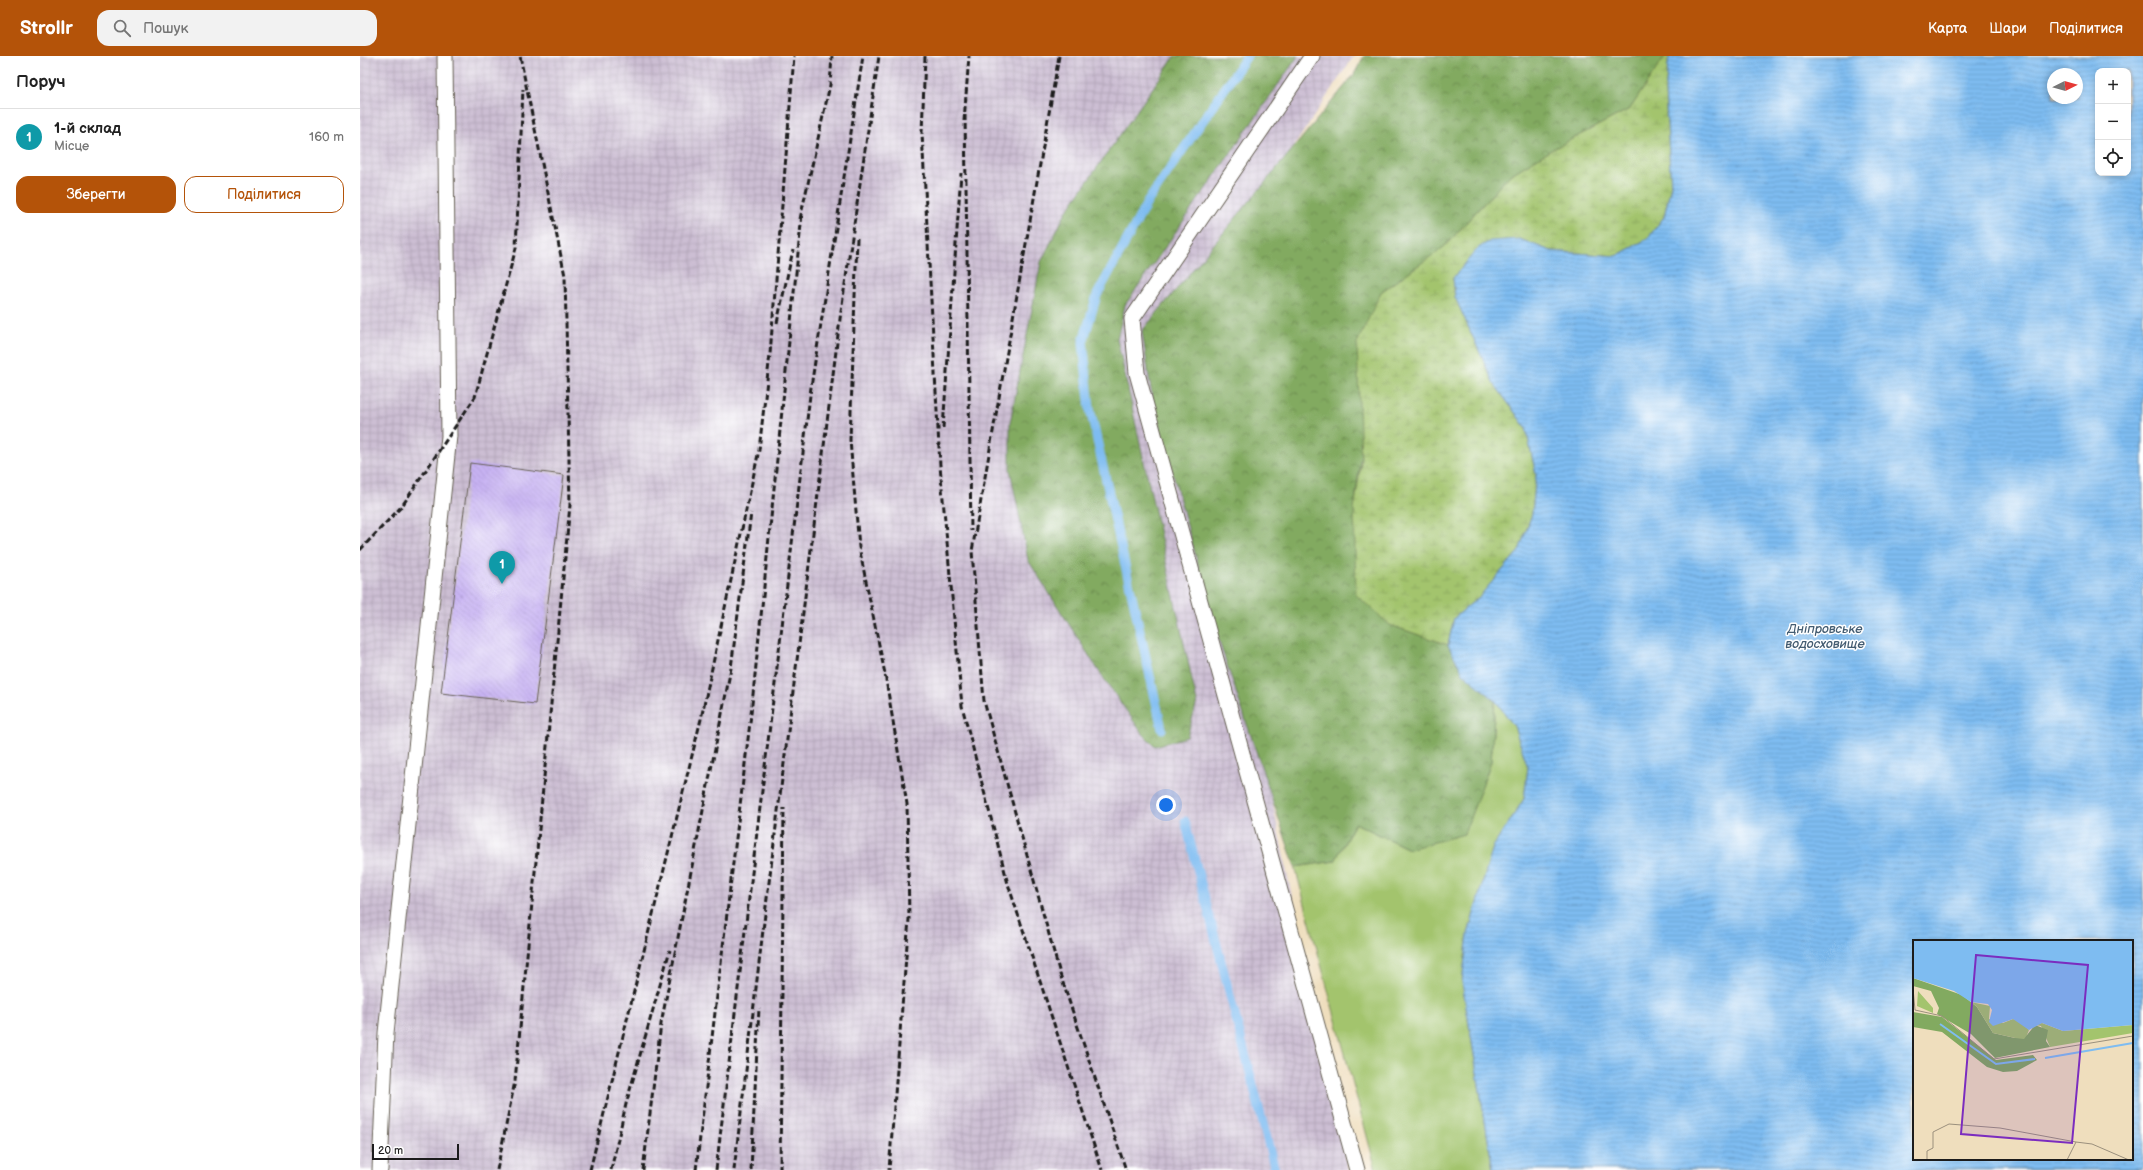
<!DOCTYPE html>
<html lang="uk">
<meta charset="utf-8">
<style>
:root{--surface:#fff;--page:#f2f2f2;--text:#222;--muted:#767676;--line:#e0e0e0;--accent:#b45309}
body{margin:0;font-family:"Balsamiq Sans",sans-serif;background:var(--page);color:var(--text)}
.controls{position:absolute;right:12px;top:12px;display:grid;overflow:hidden;border-radius:8px;box-shadow:0 2px 6px #0003}
.controls button{width:36px;height:36px;display:grid;place-items:center;padding:0;border:0;border-bottom:1px solid var(--line);background:var(--surface);color:var(--text);font:20px sans-serif}
.compass{position:absolute;left:1687px;top:12px;width:36px;height:36px;border-radius:50%;background:var(--surface);box-shadow:0 2px 6px #0003;rotate:85deg}
.scale{position:absolute;left:12px;bottom:10px;width:87px;box-sizing:border-box;padding-left:4px;border:2px solid #1c1c1c;border-top:0;font-size:11px;line-height:14px;white-space:nowrap;color:#1c1c1c;-webkit-text-stroke:3px #fff;paint-order:stroke}
.you{position:absolute;left:806px;top:749px;width:14px;height:14px;margin:-10px;border:3px solid #fff;border-radius:50%;background:#1a73e8;box-shadow:0 0 0 6px #1a73e833}
.badge{display:grid;place-items:center;width:26px;height:26px;border-radius:50%;background:var(--accent);color:#fff;font-size:13px;font-weight:700}
.pin{position:absolute;translate:-50% -33px;filter:drop-shadow(0 1px 2px #0008)}
.pin::after{content:'';position:absolute;top:21px;width:14px;height:12px;background:inherit;clip-path:polygon(0 0,100% 0,50% 100%)}
.list{margin:0;padding:0;list-style:none}
h2{display:flex;justify-content:space-between;align-items:center;height:52px;margin:0;padding:0 16px;font-size:17px}
h2 small{font-size:13px;font-weight:400;color:var(--muted)}
.list li{display:grid;grid-template-columns:26px 1fr auto;gap:12px;align-items:center;box-sizing:border-box;height:56px;padding:0 16px;border-top:1px solid var(--line)}
.list b{display:block;font-size:15px;white-space:nowrap}
.list p{margin:0;font-size:13px;white-space:nowrap;color:var(--muted)}
.list em{font-size:13px;font-style:normal;color:var(--muted)}
.actions{display:flex;gap:8px;padding:12px 16px}
.actions a{flex:1;padding:9px 0;border:1px solid var(--accent);border-radius:12px;text-align:center;font-size:14px;color:var(--accent)}
.actions .main{background:var(--accent);color:#fff}
.icon{flex:none;width:22px;height:22px;fill:none;stroke:currentColor;stroke-width:2;stroke-linecap:round;stroke-linejoin:round}
.map{position:relative;flex:none;width:1783px;height:1114px;overflow:hidden}
header{display:flex;align-items:center;gap:24px;box-sizing:border-box;height:56px;padding:0 20px;background:var(--accent);color:#fff}
header strong{font-size:19px}
nav{display:flex;gap:22px;margin-inline-start:auto;font-size:14px}
.search{width:280px;height:36px;background:var(--page);display:flex;align-items:center;gap:10px;box-sizing:border-box;padding:0 14px;border-radius:12px;color:var(--muted);font-size:15px}
main{display:flex}
aside{flex:1;background:var(--surface)}
.map>svg:first-child{display:block}
.industrial{fill:url(#industrial-grid)}
.grass{fill:#a3c46d;stroke:#607044}
.forest{fill:url(#forest-crowns);stroke:#4f633e}
.wetland{fill:url(#wetland-marsh);stroke:#607044}
.water{fill:url(#water-rules);stroke:#4d6c86;fill-rule:evenodd}
.lines{fill:none;stroke-linecap:round;stroke-linejoin:round}
.stream{stroke:#7ebcf1;stroke-width:9}
.building{fill:url(#building-back-hatch)}
.lane-casing{stroke:#666054;stroke-width:17}
.lane{stroke:#fff;stroke-width:15}
.rail{stroke:#1c1c1c;stroke-width:3;stroke-dasharray:6 3;stroke-linecap:butt}
.labels{text-anchor:middle;dominant-baseline:central;stroke-width:3;stroke-linejoin:round;paint-order:stroke}
.water-label{font-size:13px;font-style:italic;fill:#435c71;stroke:#fff}
.inset-river{fill:none;stroke:#7ebcf1;stroke-width:2}
.inset-road{fill:none;stroke:#9b907d;stroke-width:1}
.view{fill:#7b2cbf;fill-opacity:0.15;stroke:#7b2cbf;stroke-width:2}
.inset-edge{fill:none;stroke:#1c1c1c;stroke-width:2}
</style>
<header>
<strong>Strollr</strong>
<div class="search"><svg class="icon" aria-label="search" viewBox="0 0 24 24"><circle cx="10" cy="10" r="6"/><path d="M15 15l6 6"/></svg>Пошук</div>
<nav><a>Карта</a><a>Шари</a><a>Поділитися</a></nav>
</header>
<main>
<aside>
<h2>Поруч<small></small></h2>
<ul class="list">
<li><span class="badge" style="background:#0f9aa8">1</span><div><b>1-й склад</b><p>Місце</p></div><em>160 m</em></li>
</ul>
<div class="actions"><a class="main">Зберегти</a><a>Поділитися</a></div>
</aside>
<div class="map">
<svg width="1783" height="1114" viewBox="0 0 1783 1114">
<defs>
<pattern id="industrial-grid" width="8" height="8" patternUnits="userSpaceOnUse"><rect width="8" height="8" fill="#ccbed3"/><path d="M0 4h8M4 0v8" fill="none" stroke="#afa3b5"/></pattern>
<pattern id="forest-crowns" width="20" height="18" patternUnits="userSpaceOnUse"><rect width="20" height="18" fill="#82aa60"/><path d="M2 6a3 3 0 1 1 6 0M12 15a3 3 0 1 1 6 0" fill="none" stroke="#6a8a4e"/></pattern>
<pattern id="wetland-marsh" width="20" height="14" patternUnits="userSpaceOnUse"><rect width="20" height="14" fill="#a3c46d"/><path d="M1 5h8M5 5V1M11 12h8M15 12V8" fill="none" stroke="#8ca85e"/></pattern>
<pattern id="water-rules" width="6" height="5" patternUnits="userSpaceOnUse"><rect width="6" height="5" fill="#7ebcf1"/><path d="M0 2.5h6" fill="none" stroke="#6ca1ce"/></pattern>
<pattern id="building-back-hatch" width="6" height="6" patternUnits="userSpaceOnUse"><rect width="6" height="6" fill="#c7b2f3"/><path d="M-1 5l2 2M0 0l6 6M5-1l2 2" fill="none" stroke="#aa98d0"/></pattern>
</defs>
<rect width="100%" height="100%" fill="#fff"/>
<filter id="ink" filterUnits="userSpaceOnUse"><feTurbulence type="fractalNoise" baseFrequency=".025" numOctaves="2"/><feDisplacementMap in="SourceGraphic" scale="8" xChannelSelector="R" yChannelSelector="G"/><feConvolveMatrix kernelMatrix="1 2 1 2 8 2 1 2 1" color-interpolation-filters="sRGB"/></filter>
<filter id="wash" filterUnits="userSpaceOnUse"><feTurbulence type="fractalNoise" baseFrequency=".012" numOctaves="4" result="noise"/><feDisplacementMap in="SourceGraphic" scale="16" xChannelSelector="R" yChannelSelector="G"/><feGaussianBlur stdDeviation="0.9" result="paint"/><feColorMatrix in="noise" values="0 0 0 0 0 0 0 0 0 0 0 0 0 0 0 0 0 1.4 0 .05"/><feComposite in="paint" operator="in"/></filter>
<g filter="url(#wash)">
<rect width="100%" height="100%" fill="#efdebd"/>
<path class="industrial" d="M0 0H994L817 265V281L988 1114H0Z"/>
<path class="grass" d="M1135 644 1154 670 1168 711 1164 743 1133 791 1108 878 1102 926 1133 1114H1016L935 811 975 805 995 767 1049 793 1131 706Z"/>
<g class="forest">
<path d="M815 0H938L765 249 757 283 837 646 827 681 795 690 782 677 742 620 668 504 650 413V367L681 206 706 156Z"/>
<path d="M1004 0H1305L1270 53 1193 93 1150 119 1084 191 1021 236 994 454 1030 569 1088 589 1103 617 1135 644 1131 706 1104 778 1049 793 995 767 975 805 935 811 860 588 793 346 782 275 993 20Z"/>
</g>
<path class="wetland" d="M1305 0H1309L1305 35 1311 129 1304 161 1287 183 1256 200 1191 195 1159 183 1093 222 1095 241 1133 326 1166 372 1176 419 1172 458 1159 495 1119 541 1094 562 1088 589 1030 569 996 539 994 454 1001 406 997 287 1021 236 1084 191 1150 119 1193 93 1270 53Z"/>
<path class="water" d="M1309 0H1783V1114H1133L1102 926 1108 878 1133 791 1164 743 1168 711 1154 670 1135 644 1103 617 1088 589 1094 562 1119 541 1159 495 1172 458 1176 419 1166 372 1133 326 1095 241 1093 222 1118 192 1130 185 1159 183 1191 195 1256 200 1287 183 1304 161 1311 129 1305 35ZM1738 15H1768V117H1738ZM1693 18H1717V42H1693ZM1554 885H1772V1103H1554Z"/>
<g class="lines">
<g class="stream">
<path d="M802 673 730 353 723 286 737 239 788 145 887 0"/>
<path d="M825 765 915 1114"/>
</g>
</g>
<g id="blocks">
<path class="building" d="M110 407 204 419 175 648 81 637Z"/>
</g>
</g>
<g filter="url(#ink)">
<use href="#blocks" fill-opacity="0" stroke="#666054" stroke-width="1"/>
<g class="lines">
<g class="lane-casing">
<g id="lane">
<path d="M952 0 772 263 777 317 997 1114"/>
<path d="M20 1114 26 977 89 380 85 0"/>
</g>
</g>
<use href="#lane" class="lane"/>
<g class="rail">
<path d="M565 0 562 77 580 410 602 650 648 828 742 1114"/>
<path d="M699 0 612 495 624 645 700 918 766 1114"/>
<path d="M605 59 611 475"/>
<path d="M604 65 609 0"/>
<path d="M440 163 470 29 472 0"/>
<path d="M497 182 490 384 499 491 525 618 547 748 549 863 529 1114"/>
<path d="M417 267 433 194"/>
<path d="M583 372 601 117"/>
<path d="M0 494 42 450 115 341 156 192 163 33"/>
<path d="M137 1114 155 1025 210 449 205 220 160 0"/>
<path d="M230 1114 341 663 399 394 410 298 434 0"/>
<path d="M251 1114 266 1048 310 894"/>
<path d="M283 1114 301 968 371 612 391 457"/>
<path d="M336 1114 391 658 442 158"/>
<path d="M356 1114 451 331 503 0"/>
<path d="M374 1114 403 874 481 255 519 0"/>
<path d="M391 1114 399 952"/>
<path d="M420 1114 424 752"/>
</g>
</g>
</g>
<g class="labels">
<g class="water-label">
<text x="1465" y="573">Дніпровське<tspan x="1465" dy="15">водосховище</tspan></text>
</g>
</g>
<g transform="translate(1553 884)">
<rect width="220" height="220" fill="#efdebd"/>
<path d="M5 51 20 68V73L4 66ZM129 83 150 91 220 85V93L137 107 128 86 122 85Z" fill="#a3c46d"/>
<path d="M0 38 49 55 64 67 80 93 102 98 114 95 122 85 135 90 133 101 137 107 82 118 58 94 24 74 26 68 18 51 0 46ZM0 72 29 77 83 120 120 115 124 120 104 131 90 132 74 127 29 92 0 87Z" fill="#82aa60"/>
<path d="M58 62 77 66 76 79 90 83 100 79 108 82 116 90 114 95 111 99 102 98 80 93 64 67Z" fill="#a3c46d"/>
<path d="M0 0H220V85L150 91 129 83 116 90 100 79 80 86 76 82 79 70 75 64 58 62 41 51 0 38Z" fill="#7ebcf1"/>
<path class="inset-river" d="M27 84 83 124 122 119M132 118 220 103"/>
<path class="inset-road" d="M0 48 2 70 29 76 81 119 220 96M14 220V211L20 208V192L36 184 87 188 163 202M154 220 163 202 179 204 216 220"/>
<path class="view" d="M63 15 175 25 159 203 48 194Z"/>
<rect width="220" height="220" class="inset-edge"/>
</g>
</svg>
<div class="controls">
<button>+</button>
<button>−</button>
<button><svg class="icon" aria-label="locate" viewBox="0 0 24 24"><circle cx="12" cy="12" r="6"/><path d="M12 2v4M12 18v4M2 12h4M18 12h4"/></svg></button>
</div>
<svg class="compass" viewBox="-18 -18 36 36"><path d="M0-13l5 13h-10z" fill="#e53935"/><path d="M0 13l5-13h-10z" fill="#767676"/></svg>
<div class="scale">20 m</div>
<div class="you"></div>
<div class="pin badge" style="left:142px;top:528px;background:#0f9aa8">1</div>
</div>
</main>
